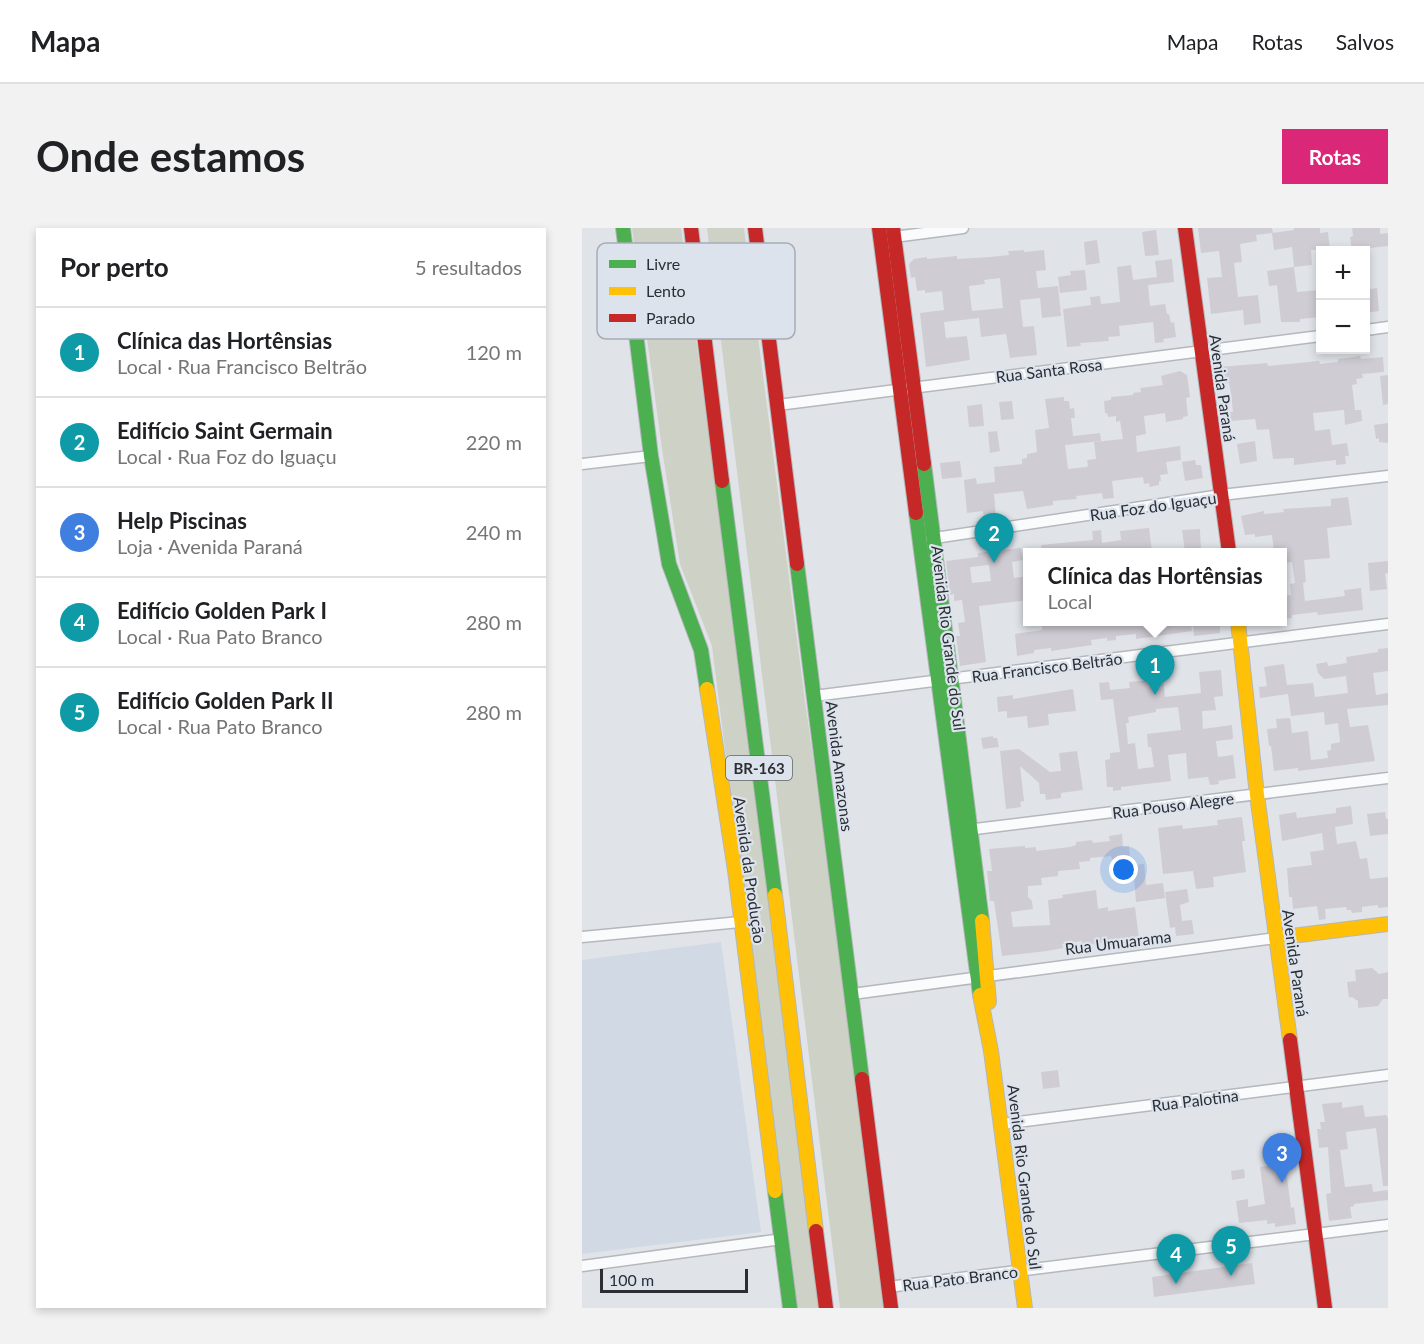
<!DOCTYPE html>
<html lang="pt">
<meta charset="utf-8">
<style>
:root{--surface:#fff;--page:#f2f2f2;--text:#202124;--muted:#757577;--line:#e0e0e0;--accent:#db2777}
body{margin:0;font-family:Lato,sans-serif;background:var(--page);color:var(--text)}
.controls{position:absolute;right:18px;top:18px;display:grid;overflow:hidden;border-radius:0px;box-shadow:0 3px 9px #0003}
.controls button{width:54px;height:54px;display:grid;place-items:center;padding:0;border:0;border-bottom:2px solid var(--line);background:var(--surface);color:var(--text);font:30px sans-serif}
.scale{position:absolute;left:18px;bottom:15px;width:148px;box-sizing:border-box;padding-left:6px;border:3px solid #2b2e32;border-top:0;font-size:16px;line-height:21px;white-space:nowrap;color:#2b2e32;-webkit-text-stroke:4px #dce3ed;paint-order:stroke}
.you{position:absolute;left:542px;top:642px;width:21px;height:21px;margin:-15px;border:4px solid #fff;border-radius:50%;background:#1a73e8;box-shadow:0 0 0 9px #1a73e833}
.badge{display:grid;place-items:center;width:39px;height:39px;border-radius:50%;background:var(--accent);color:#fff;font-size:20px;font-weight:700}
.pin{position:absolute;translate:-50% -50px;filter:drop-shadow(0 2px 3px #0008)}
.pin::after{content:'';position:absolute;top:32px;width:21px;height:18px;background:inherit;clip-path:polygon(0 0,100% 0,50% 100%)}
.popup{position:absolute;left:441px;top:320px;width:264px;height:78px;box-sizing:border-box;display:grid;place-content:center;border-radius:0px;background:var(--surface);filter:drop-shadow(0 2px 4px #0005);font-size:20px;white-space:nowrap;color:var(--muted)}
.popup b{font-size:22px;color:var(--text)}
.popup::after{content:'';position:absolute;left:50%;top:100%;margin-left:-12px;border:12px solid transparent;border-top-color:var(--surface)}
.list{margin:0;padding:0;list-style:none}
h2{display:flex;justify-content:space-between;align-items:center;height:78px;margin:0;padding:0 24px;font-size:26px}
h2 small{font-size:20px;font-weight:400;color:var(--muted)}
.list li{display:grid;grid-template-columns:39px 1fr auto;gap:18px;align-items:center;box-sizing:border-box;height:90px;padding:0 24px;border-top:2px solid var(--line)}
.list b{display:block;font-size:22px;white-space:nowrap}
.list p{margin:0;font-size:20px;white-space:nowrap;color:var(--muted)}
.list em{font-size:20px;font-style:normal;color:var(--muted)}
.map{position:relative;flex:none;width:806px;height:1080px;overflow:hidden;border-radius:0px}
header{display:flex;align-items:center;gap:36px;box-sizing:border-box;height:84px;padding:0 30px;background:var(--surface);border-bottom:2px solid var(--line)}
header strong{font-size:28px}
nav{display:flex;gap:33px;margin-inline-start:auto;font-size:21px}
.intro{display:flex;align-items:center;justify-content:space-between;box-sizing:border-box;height:144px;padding:0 36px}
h1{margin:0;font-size:42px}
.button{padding:15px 27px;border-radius:0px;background:var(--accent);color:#fff;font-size:21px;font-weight:700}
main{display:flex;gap:36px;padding:0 36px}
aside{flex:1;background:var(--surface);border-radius:0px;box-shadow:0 3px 9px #0003}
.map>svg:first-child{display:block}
.built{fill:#d0d9e4}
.green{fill:#ced2c6}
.building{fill:#cfccd4;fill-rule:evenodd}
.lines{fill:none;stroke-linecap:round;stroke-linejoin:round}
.street-casing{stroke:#b5b7bb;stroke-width:13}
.fast-casing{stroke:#b5b7bb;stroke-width:16}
.slow-casing{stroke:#b5b7bb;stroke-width:16}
.jam-casing{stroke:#b5b7bb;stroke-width:16}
.street{stroke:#fafbfc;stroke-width:10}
.fast{stroke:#4caf50;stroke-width:14}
.slow{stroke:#ffc107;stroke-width:14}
.jam{stroke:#c62828;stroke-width:14}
.labels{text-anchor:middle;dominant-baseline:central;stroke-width:4.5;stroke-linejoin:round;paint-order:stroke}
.shield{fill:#dce3ed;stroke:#60646a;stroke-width:1.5}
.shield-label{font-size:15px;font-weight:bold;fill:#2b2e32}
.street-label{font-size:16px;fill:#2b2e32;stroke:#dce3ed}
.key{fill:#dce3ed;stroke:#a7adb5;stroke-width:1.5}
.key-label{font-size:16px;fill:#2b2e32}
</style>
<header>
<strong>Mapa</strong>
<nav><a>Mapa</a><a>Rotas</a><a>Salvos</a></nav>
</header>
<div class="intro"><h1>Onde estamos</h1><a class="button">Rotas</a></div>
<main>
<aside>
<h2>Por perto<small>5 resultados</small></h2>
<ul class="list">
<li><span class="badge" style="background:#0f9aa8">1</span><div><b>Clínica das Hortênsias</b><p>Local · Rua Francisco Beltrão</p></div><em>120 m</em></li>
<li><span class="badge" style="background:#0f9aa8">2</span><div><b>Edifício Saint Germain</b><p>Local · Rua Foz do Iguaçu</p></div><em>220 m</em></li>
<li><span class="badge" style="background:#3f7fe0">3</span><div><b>Help Piscinas</b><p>Loja · Avenida Paraná</p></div><em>240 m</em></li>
<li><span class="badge" style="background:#0f9aa8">4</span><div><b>Edifício Golden Park I</b><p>Local · Rua Pato Branco</p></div><em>280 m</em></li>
<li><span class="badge" style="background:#0f9aa8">5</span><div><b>Edifício Golden Park II</b><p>Local · Rua Pato Branco</p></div><em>280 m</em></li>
</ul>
</aside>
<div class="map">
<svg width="806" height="1080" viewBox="0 0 806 1080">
<rect width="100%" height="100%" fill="#e0e4e9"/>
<path class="built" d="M139 714 179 1004 0 1026V732Z"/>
<g class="green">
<path d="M50 0H99L149 371 238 1080H213L130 418 98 336 80 221Z"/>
<path d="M125 0H162L223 473 265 767 301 1080H258Z"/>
</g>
<g class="building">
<path d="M616 0H690L691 5 674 7 675 13 658 16 660 34 652 35 656 69 676 67 679 95 662 97 661 82 629 86 625 50 640 49 637 23 619 25Z"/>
<path d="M712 0H738V5L746 4 748 22H729L730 37 712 39 710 19 692 22 690 5 712 2Z"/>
<path d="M770 0H798V6L806 5V18L770 22 768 9 771 8Z"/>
<path d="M574 2 577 27 563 28 560 4Z"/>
<path d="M515 12 518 35 504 37 502 14Z"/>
<path d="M442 22V24L462 22 464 42 454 43 456 60 476 58 479 88 460 90 458 70 438 72 441 99 452 98 455 127 428 130 424 106 399 109 397 90 380 92 362 94 364 110 385 108 388 132 344 139 338 85 362 82 360 63 343 65V62L335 63 333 49 329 50 327 36 332 31 345 29V31L375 28V31L408 29 427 27 426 23ZM418 50 421 80 390 83 387 58 403 56 402 52Z"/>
<path d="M590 31 592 54 566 57 568 78 583 76 585 86H587L589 95 592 94 594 109 581 111 582 114 573 115 571 94 537 98 538 108 526 109 527 113 498 115 499 118 485 119 481 81 509 77 508 69 518 68 519 76 538 74 535 39 549 37 551 52 575 49 573 33Z"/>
<path d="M712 39 715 64 738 62V89L718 91V94H699L695 57 687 58 685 43Z"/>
<path d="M503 42 505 62 478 65 476 49 489 47 488 43Z"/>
<path d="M795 60 797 83 783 85V62Z"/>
<path d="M778 128 779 131 801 129 802 144 780 146 781 150 774 151 775 156 770 157 773 182H779L780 193 763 197 762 182 731 185 733 203 748 201 750 217 765 215 767 228H763L764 236 754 237V232L712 237V230L691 231 687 201 675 202 673 191 649 193 648 184H651L649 166 647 155 639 156 637 139 685 135 686 138 737 133 738 136 756 134V131Z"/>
<path d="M598 143 605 147 608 169 604 170 606 188 601 189V191L584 194 583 185 562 188 564 206 554 208 555 224 598 218 599 232 584 234 586 246 578 247 579 253H577V257L568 259 567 255 562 256 561 249 530 253 532 270 521 271 520 265 494 268 495 271 471 273V277L445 281 441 263 412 266 414 288 402 290 401 283 385 285 382 252 394 250 395 256 413 254 412 239 440 236V231L445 230V226L455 224 453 202 467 200 463 171 482 169V173H487L488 181 492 180 493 190H489L491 208 518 205 519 213 483 217 486 241 504 239 506 238 505 232 514 231 512 214 541 211 538 193 534 194V188L526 189 525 185H523L522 173 529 172V169L551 167V165L559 164 558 160 581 157 579 148Z"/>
<path d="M806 147V176L801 177 798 148Z"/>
<path d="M430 173 432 191 419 192 417 174Z"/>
<path d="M400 176 402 198 387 199 385 178Z"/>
<path d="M806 195V215L797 214V210L794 211 792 197Z"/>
<path d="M415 203 418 223 408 225 406 204Z"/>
<path d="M673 213 675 233 658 236 655 216Z"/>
<path d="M613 232 614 237H619L621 250 603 253 600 234Z"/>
<path d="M378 233 380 249 360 251 358 235Z"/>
<path d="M766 269 770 297 745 300 748 330 722 332 724 354 721 355 723 373 763 368 762 362 779 360 781 382 736 387 735 384 710 387V390L700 391V368L709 367 708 356 713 355 710 334 700 335V324H692L690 307 673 309V306L663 307 659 288 682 283V286L702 284 701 281 749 278V271Z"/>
<path d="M567 300 570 324H460L459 317 511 312 510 303 519 302 520 315 539 312 538 303Z"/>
<path d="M618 301 619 324H603L600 302Z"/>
<path d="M439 320 441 332 430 334 432 350 446 348V372L397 378 404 434 378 438 374 408H378L376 395 383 394 380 372 372 373V366L368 367 364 333 396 329V325ZM407 337 409 353 390 355 388 339Z"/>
<path d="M806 333V345L803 346 805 361 788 363 786 335Z"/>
<path d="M467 393H609L610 403 554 411V406L534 408V412L525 413V410L509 412 510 417 469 423V420L452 422V425L435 428 433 406 460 402V396Z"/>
<path d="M635 394V397H638V405L612 408 611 397Z"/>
<path d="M806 420V443L791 445 794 467 806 465V477L765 481 768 499 786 497 793 533 716 543V540L692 543 689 518H687L685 501 695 500 694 491 708 490 710 505 726 503 729 532 746 530 745 523 749 522V516L758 514 756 495 743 497 742 484 709 488 706 466 678 470 677 459 685 458 682 439 702 436 705 457 731 455 733 469 766 465 764 448 742 451 736 445 734 436 745 434 746 438 765 435 764 429 796 424V421Z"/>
<path d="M639 442 641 468 632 469 634 482 620 483 621 501 650 497 651 511 634 513 636 529 651 527 654 550 636 553 637 556 628 557 626 549 606 551 604 525 586 527 589 553 539 559V562L531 563V559H525L523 532 528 531V525L538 524 531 471 519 472 517 455 527 454 528 462 548 460 547 454 581 451 583 469 619 465 617 444ZM596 479 599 502 565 506 566 519H569L572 539 556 541 553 515 546 516 544 495H547L546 489 574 484V481Z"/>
<path d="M491 461 494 483 466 486 467 497 446 500 445 488 425 490V483L416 484 415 469 431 467V471Z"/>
<path d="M411 508V510H415L417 519 401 521 399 510Z"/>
<path d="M437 521 468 544 479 543 477 525 495 523 501 562 479 565V570L464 572 463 566H458L457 555 438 538 442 573 438 574 439 579 424 581 418 523Z"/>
<path d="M769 578 771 596 753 599 755 616 774 613 778 631 785 630 788 651 806 649V679L796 680V677L780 679V684L770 685 769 682H765L764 679 743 681 744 691 737 692 735 678 711 681 710 669H707L705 640 730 637 728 624 742 622 740 605 700 613 697 587 714 584 715 590 754 585V580Z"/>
<path d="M803 584 804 591H806V606L788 608 785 586Z"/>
<path d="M660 589 663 613H660L664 644 631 649 632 659 614 661 611 643 581 646 576 600 600 597 601 601 636 597 635 592Z"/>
<path d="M540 606 541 619 547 618 548 630 530 632 529 628 508 630V633L497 634 498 641 476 643V648L459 650 460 657 446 658V669L450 673 451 681 429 684 431 699 468 697 466 672 481 670 480 667 514 662 516 681 526 679V683L553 679 557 711 530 714V717L520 718V715L500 717V713L480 716 481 720 465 723 420 728 412 673H408L405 643H410L407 621 443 618V620L454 619V623L488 619 494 617V614L510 612 511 615 528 613 527 608Z"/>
<path d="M562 636 564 657 581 655 583 670 554 674 551 637Z"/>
<path d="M605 661 607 674 598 677 600 693 610 692 612 706 594 708 593 699 588 700 583 664Z"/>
<path d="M790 740 797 746 806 744V771H801L796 778 776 780V773L770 769 767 770 765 754 774 753 773 742Z"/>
<path d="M476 842 478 859 461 861 459 844Z"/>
<path d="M760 874V880L781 877 783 889 804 887 806 890V958H801L794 900 764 904 766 921 758 922 763 959 790 956 791 964 806 962V972L772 976V978L768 979 770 990 747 993 744 966 749 965 746 919 737 920 735 901H739L738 894H743L740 876Z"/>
<path d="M703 935 709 980 712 979 714 996 693 999V995L685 996V992L657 995 654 973 666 971V979L683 976 678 939Z"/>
<path d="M662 941 663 950 650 952 649 943Z"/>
<path d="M670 1035 673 1056 572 1069 570 1049Z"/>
</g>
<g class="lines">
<g class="street-casing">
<g id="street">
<path d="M312 9 381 0"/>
<path d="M784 102 806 99"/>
<path d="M196 177 738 108"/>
<path d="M0 236 69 228"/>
<path d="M346 311 639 267 806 248"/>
<path d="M232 468 806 396"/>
<path d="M385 602 806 550"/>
<path d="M0 709 158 694"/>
<path d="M270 766 694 710"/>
<path d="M420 896 806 847"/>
<path d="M0 1038 200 1011"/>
<path d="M306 1059 806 997"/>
</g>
</g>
<g class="fast-casing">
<g id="fast">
<path d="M41 0 69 228 87 336 119 422 125 461"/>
<path d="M342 236 400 693"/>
<path d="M140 253 193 667"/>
<path d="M334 285 398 767"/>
<path d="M215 336 280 851"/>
<path d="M193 963 208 1080"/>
</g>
</g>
<g class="slow-casing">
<g id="slow">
<path d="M656 394 675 567 708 812"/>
<path d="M125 461 153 642 193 963"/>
<path d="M193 667 234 1003"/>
<path d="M400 693 407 774"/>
<path d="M694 710 806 696"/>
<path d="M398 767 409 823 443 1080"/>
</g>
</g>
<g class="jam-casing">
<g id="jam">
<path d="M109 0 140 253"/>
<path d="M173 0 215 336"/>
<path d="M297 0 334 285"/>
<path d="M311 0 342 236"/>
<path d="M603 0 647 324"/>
<path d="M708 812 743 1080"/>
<path d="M280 851 309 1080"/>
<path d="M234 1003 244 1080"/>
</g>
</g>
<use href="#street" class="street"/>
<use href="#fast" class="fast"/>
<use href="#slow" class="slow"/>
<use href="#jam" class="jam"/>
</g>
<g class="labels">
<rect class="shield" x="144" y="528" width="66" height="24" rx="4.5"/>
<g class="shield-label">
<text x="177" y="540">BR-163</text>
</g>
<g class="street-label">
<text transform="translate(467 142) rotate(-7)">Rua Santa Rosa</text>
<text transform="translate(641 160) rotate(82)">Avenida Paraná</text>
<text transform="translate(571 278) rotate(-8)">Rua Foz do Iguaçu</text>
<text transform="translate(367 410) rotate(83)">Avenida Rio Grande do Sul</text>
<text transform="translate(465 439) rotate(-7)">Rua Francisco Beltrão</text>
<text transform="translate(258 538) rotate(83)">Avenida Amazonas</text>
<text transform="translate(591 577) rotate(-7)">Rua Pouso Alegre</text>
<text transform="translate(168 642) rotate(82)">Avenida da Produção</text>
<text transform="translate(536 714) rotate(-7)">Rua Umuarama</text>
<text transform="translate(714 735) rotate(82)">Avenida Paraná</text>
<text transform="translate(613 872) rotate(-7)">Rua Palotina</text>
<text transform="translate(443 949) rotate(83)">Avenida Rio Grande do Sul</text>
<text transform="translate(378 1050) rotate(-7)">Rua Pato Branco</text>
</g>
</g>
<rect x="15" y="15" width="198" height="96" rx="9" class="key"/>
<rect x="27" y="32" width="27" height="8" fill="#4caf50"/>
<rect x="27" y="59" width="27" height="8" fill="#ffc107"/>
<rect x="27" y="86" width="27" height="8" fill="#c62828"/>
<g class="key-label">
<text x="64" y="42">Livre</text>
<text x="64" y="69">Lento</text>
<text x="64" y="96">Parado</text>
</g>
</svg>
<div class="controls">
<button>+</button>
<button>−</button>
</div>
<div class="scale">100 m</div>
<div class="you"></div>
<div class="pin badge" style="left:573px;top:467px;background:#0f9aa8">1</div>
<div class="popup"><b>Clínica das Hortênsias</b>Local</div>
<div class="pin badge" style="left:412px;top:335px;background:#0f9aa8">2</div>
<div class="pin badge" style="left:700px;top:955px;background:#3f7fe0">3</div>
<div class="pin badge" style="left:594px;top:1056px;background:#0f9aa8">4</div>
<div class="pin badge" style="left:649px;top:1048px;background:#0f9aa8">5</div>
</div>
</main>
